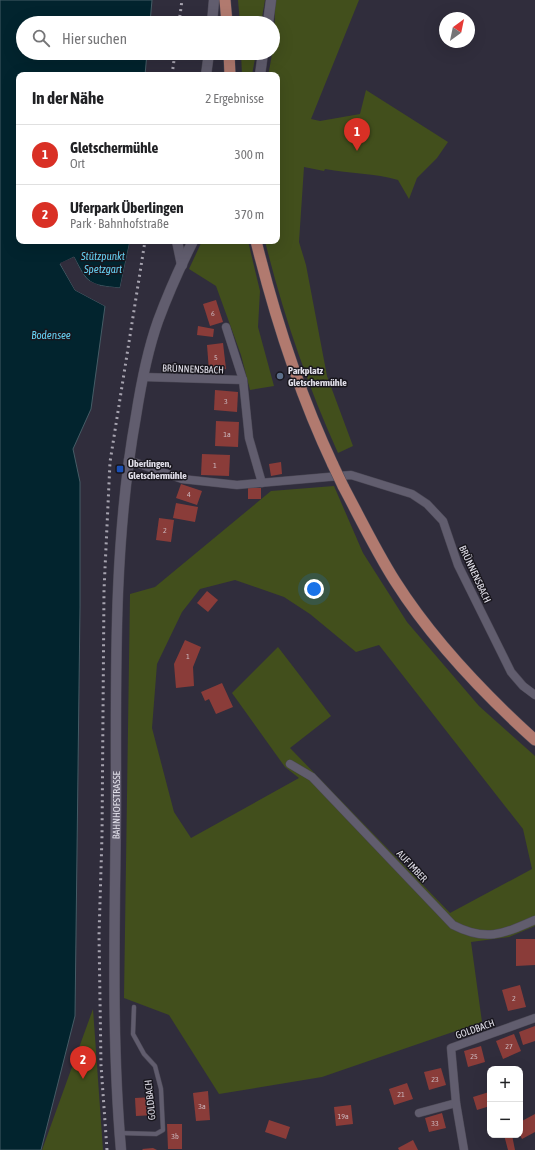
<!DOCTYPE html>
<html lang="de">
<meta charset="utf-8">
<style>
:root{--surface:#fff;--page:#f6f6f6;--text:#202124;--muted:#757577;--line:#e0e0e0;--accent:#d93025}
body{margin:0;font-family:"Asap Condensed",sans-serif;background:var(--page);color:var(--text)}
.controls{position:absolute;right:12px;bottom:12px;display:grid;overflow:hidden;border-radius:8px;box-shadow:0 4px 16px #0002}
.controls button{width:36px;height:36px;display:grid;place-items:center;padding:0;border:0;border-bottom:1px solid var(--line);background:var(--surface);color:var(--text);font:20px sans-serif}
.compass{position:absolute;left:439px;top:12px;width:36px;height:36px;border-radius:50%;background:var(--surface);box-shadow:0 4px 16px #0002;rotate:33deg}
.you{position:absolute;left:314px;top:589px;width:14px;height:14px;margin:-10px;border:3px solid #fff;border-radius:50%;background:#1a73e8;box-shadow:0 0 0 6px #1a73e833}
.badge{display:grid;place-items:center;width:26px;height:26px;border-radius:50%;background:var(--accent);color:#fff;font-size:13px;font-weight:700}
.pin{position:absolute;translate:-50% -33px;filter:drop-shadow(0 1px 2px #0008)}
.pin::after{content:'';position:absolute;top:21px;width:14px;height:12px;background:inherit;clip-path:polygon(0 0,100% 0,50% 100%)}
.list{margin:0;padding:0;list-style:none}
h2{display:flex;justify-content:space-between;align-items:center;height:52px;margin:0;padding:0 16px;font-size:17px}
h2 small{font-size:13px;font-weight:400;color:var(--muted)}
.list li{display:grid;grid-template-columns:26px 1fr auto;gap:12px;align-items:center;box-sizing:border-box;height:60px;padding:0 16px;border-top:1px solid var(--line)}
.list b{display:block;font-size:15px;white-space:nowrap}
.list p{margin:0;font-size:13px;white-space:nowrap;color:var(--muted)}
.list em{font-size:13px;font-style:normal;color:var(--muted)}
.icon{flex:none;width:22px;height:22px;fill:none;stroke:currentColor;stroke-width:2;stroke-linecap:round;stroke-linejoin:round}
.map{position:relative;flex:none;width:535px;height:1150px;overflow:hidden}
.search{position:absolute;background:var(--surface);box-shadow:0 4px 16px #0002;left:16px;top:16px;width:264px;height:44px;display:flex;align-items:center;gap:10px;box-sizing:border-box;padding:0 14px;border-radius:22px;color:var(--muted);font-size:15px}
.panel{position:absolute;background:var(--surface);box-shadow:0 4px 16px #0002;left:16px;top:72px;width:264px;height:172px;border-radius:8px}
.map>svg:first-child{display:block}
.green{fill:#424f1c;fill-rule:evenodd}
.water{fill:#02242e;stroke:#455c66}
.pier{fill:#302d3c}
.building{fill:#8a3c39}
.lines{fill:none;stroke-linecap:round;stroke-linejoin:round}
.service-casing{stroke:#4c4956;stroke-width:5}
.minor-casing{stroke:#4c4956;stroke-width:9}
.tertiary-casing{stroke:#4c4956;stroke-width:11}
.primary-casing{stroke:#4c4956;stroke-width:12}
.service{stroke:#615d6e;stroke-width:4}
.minor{stroke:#615d6e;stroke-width:8}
.tertiary{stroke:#615d6e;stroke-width:10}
.primary{stroke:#b17a6f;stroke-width:11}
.rail{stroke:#a7a4b0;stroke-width:3;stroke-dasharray:2 4;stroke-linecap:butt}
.primary-bridge-casing{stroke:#4c4956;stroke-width:12;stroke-linecap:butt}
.primary-bridge{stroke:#b17a6f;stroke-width:11}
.service-dot{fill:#5c6f8a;stroke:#18161d;stroke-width:1.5}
.transit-dot{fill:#1a4fb4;stroke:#18161d;stroke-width:1.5}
.labels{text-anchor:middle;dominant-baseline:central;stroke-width:3;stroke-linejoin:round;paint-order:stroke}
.number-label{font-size:8px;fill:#cab6bc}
.street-label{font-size:10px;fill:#e0dee8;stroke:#18161d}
.poi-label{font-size:10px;font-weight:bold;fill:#e0dee8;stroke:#18161d;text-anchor:start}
.water-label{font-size:11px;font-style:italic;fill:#66d1f3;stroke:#18161d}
</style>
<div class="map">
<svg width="535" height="1150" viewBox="0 0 535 1150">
<rect width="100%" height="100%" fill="#302d3c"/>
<g class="green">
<path d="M238 0H265L261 23H240Z"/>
<path d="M275 0H359L311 119 320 121 360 114 366 90 448 142 437 158 417 178 409 199 398 180C375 173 350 174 325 169L324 171 304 167 299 242 306 265 327 376 353 446 338 453C307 384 283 314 265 241H277V75H268C274 50 275 26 275 0Z"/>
<path d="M241 53H256L252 75H242Z"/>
<path d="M202 241H248L260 291 258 327 274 386 250 390 241 355 216 286 189 269Z"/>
<path d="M334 486 363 553 407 622 479 706 535 756V926L509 937 471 942 482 1022 322 1077 219 1094 169 1015 124 998 130 594 155 587 271 491ZM235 580 284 597 310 614 356 652 379 645 523 829 532 869 450 913 290 748 331 716 278 647 232 693 285 767 299 778 191 838 174 812 152 728 157 664 182 612 200 589Z"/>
<path d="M93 1009 103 1150H42Z"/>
</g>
<path class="water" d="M0 0H152L150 23H23V53H147L145 75H19V241H130L120 288C89 285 88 284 74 257L60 264 75 290 105 306 91 409 73 449 80 482V606L75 1016 41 1150H0Z"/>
<path class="pier" d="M130 241H132L121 290 100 288 84 280 73 259 63 264 76 289 106 305 107 307 75 290 60 263 74 257 85 279 101 286 120 288Z"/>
<g class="building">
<path d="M216 300 223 322 210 326 203 304Z"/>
<path d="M198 326 214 329 213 337 197 335Z"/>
<path d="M223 343 226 369 209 371 207 345Z"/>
<path d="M215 390 238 392 237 412 214 410Z"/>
<path d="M216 421 239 422 238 447 215 446Z"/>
<path d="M202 454 230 455 229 476 201 475Z"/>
<path d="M281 462 282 474 271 476 269 464Z"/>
<path d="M181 484 202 491 197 505 176 498Z"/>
<rect x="248" y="488" width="13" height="11"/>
<path d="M176 503 198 507 195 522 173 518Z"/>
<path d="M159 518 174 520 171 542 156 540Z"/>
<path d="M207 591 218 600 208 612 197 603Z"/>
<path d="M185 640 201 647 193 667 194 686 176 688 174 664Z"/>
<path d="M222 683 233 707 216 714 209 699 205 701 201 692Z"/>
<path d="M516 939H535V965L516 966Z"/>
<path d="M520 985 526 1007 508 1011 502 990Z"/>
<path d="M535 1026V1041L523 1045 519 1032Z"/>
<path d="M514 1034 521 1051 503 1059 496 1041Z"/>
<path d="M481 1046 485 1062 468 1067 464 1051Z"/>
<path d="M441 1068 446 1085 429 1090 424 1072Z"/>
<path d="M407 1083 413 1099 394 1105 389 1089Z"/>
<path d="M208 1091 210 1120 196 1121 193 1093Z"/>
<path d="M489 1092 490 1106 477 1110 473 1097Z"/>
<path d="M153 1097 155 1115 136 1116 135 1098Z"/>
<path d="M351 1105 353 1124 336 1126 334 1107Z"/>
<path d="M442 1113 446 1128 429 1132 425 1118Z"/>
<path d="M535 1114V1132L522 1139 520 1135V1122Z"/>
<path d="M269 1120 290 1127 286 1139 265 1132Z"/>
<path d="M167 1124H182V1149H168Z"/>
<path d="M504 1135H512L515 1150H508Z"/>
<path d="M413 1140 418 1150H399L398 1148Z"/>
<path d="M153 1148 157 1150H143L142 1149Z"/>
</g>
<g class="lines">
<g class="service-casing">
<path id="service" d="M120 1133 156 1134 163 1130 161 1089 155 1066 144 1054 133 1034 134 1007"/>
</g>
<g class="minor-casing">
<g id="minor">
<path d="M226 327 243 380 249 438 262 483"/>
<path d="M143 377 243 380"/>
<path d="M128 460 182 479 237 485 351 475 412 494 427 504 443 521 458 565 511 672 523 686 535 695"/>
<path d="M290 764 312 777 453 925C486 942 503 934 535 920"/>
<path d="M419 1113 456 1103"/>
<path d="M464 1150 456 1103 451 1048 535 1018"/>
</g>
</g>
<g class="tertiary-casing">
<g id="tertiary">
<path d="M212 23 214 0"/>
<path d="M268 23 271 0"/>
<path d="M206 75 209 53"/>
<path d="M260 75 263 53"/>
<path d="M177 241 182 265"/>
<path id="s1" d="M121 1150C111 1035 115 919 116 803 116 674 113 543 136 416 141 384 147 352 158 321 168 294 180 267 193 241"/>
</g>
</g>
<g class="primary-casing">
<g id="primary">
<path d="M225 0 227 23"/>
<path d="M229 53 230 75"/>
<path d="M256 241C275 318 299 393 333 465"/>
<path d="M343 486C360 518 376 551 395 581 433 641 483 693 535 740"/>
</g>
</g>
<use href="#service" class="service"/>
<use href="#minor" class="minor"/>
<use href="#tertiary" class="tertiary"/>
<use href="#primary" class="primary"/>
<g class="rail">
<path d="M179 23 182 0"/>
<path d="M172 75 175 53"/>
<path d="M107 1150 101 1065 99 935 102 836 104 590 110 462 145 241"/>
</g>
<g class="primary-bridge-casing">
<path id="primary-bridge" d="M333 465 343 486"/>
</g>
<use href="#primary-bridge" class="primary-bridge"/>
</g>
<circle class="service-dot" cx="280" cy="376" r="4"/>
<rect class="transit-dot" x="116" y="465" width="8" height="8" rx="2"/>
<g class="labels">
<g class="number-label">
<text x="213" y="313">6</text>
<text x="216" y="357">5</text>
<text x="226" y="401">3</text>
<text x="227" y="434">1a</text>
<text x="215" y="465">1</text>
<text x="189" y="494">4</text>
<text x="165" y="530">2</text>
<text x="188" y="656">1</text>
<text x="514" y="998">2</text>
<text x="509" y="1046">27</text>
<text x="474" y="1056">25</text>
<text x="435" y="1079">23</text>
<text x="401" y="1094">21</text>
<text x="202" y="1106">3a</text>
<text x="343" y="1116">19a</text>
<text x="435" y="1123">33</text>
<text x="175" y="1136">3b</text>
</g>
<g class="street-label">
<text transform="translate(193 369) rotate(2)">BRÜNNENSBACH</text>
<text transform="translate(475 574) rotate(65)">BRÜNNENSBACH</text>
<text stroke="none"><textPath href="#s1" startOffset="345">BAHNHOFSTRASSE</textPath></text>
<text transform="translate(412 866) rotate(47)">AUF IMBER</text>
<text transform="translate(475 1029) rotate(-19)">GOLDBACH</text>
<text transform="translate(150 1100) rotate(-96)">GOLDBACH</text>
</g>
<g class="poi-label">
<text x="288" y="370">Parkplatz<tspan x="288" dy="12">Gletschermühle</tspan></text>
<text x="128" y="463">Überlingen,<tspan x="128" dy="12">Gletschermühle</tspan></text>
</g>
<g class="water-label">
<text x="103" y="256">Stützpunkt<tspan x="103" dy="13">Spetzgart</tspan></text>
<text x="51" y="335">Bodensee</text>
</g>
</g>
</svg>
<div class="controls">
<button>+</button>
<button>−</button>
</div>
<svg class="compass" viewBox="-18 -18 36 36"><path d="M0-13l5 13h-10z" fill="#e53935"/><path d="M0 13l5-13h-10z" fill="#757577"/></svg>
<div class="you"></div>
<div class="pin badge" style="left:357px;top:151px">1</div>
<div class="pin badge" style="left:83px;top:1079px">2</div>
<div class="search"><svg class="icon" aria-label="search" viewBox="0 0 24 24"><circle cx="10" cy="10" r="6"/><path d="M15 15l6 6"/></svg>Hier suchen</div>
<section class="panel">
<h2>In der Nähe<small>2 Ergebnisse</small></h2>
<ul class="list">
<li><span class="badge">1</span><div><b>Gletschermühle</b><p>Ort</p></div><em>300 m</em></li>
<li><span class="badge">2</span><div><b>Uferpark Überlingen</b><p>Park · Bahnhofstraße</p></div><em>370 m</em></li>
</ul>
</section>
</div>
